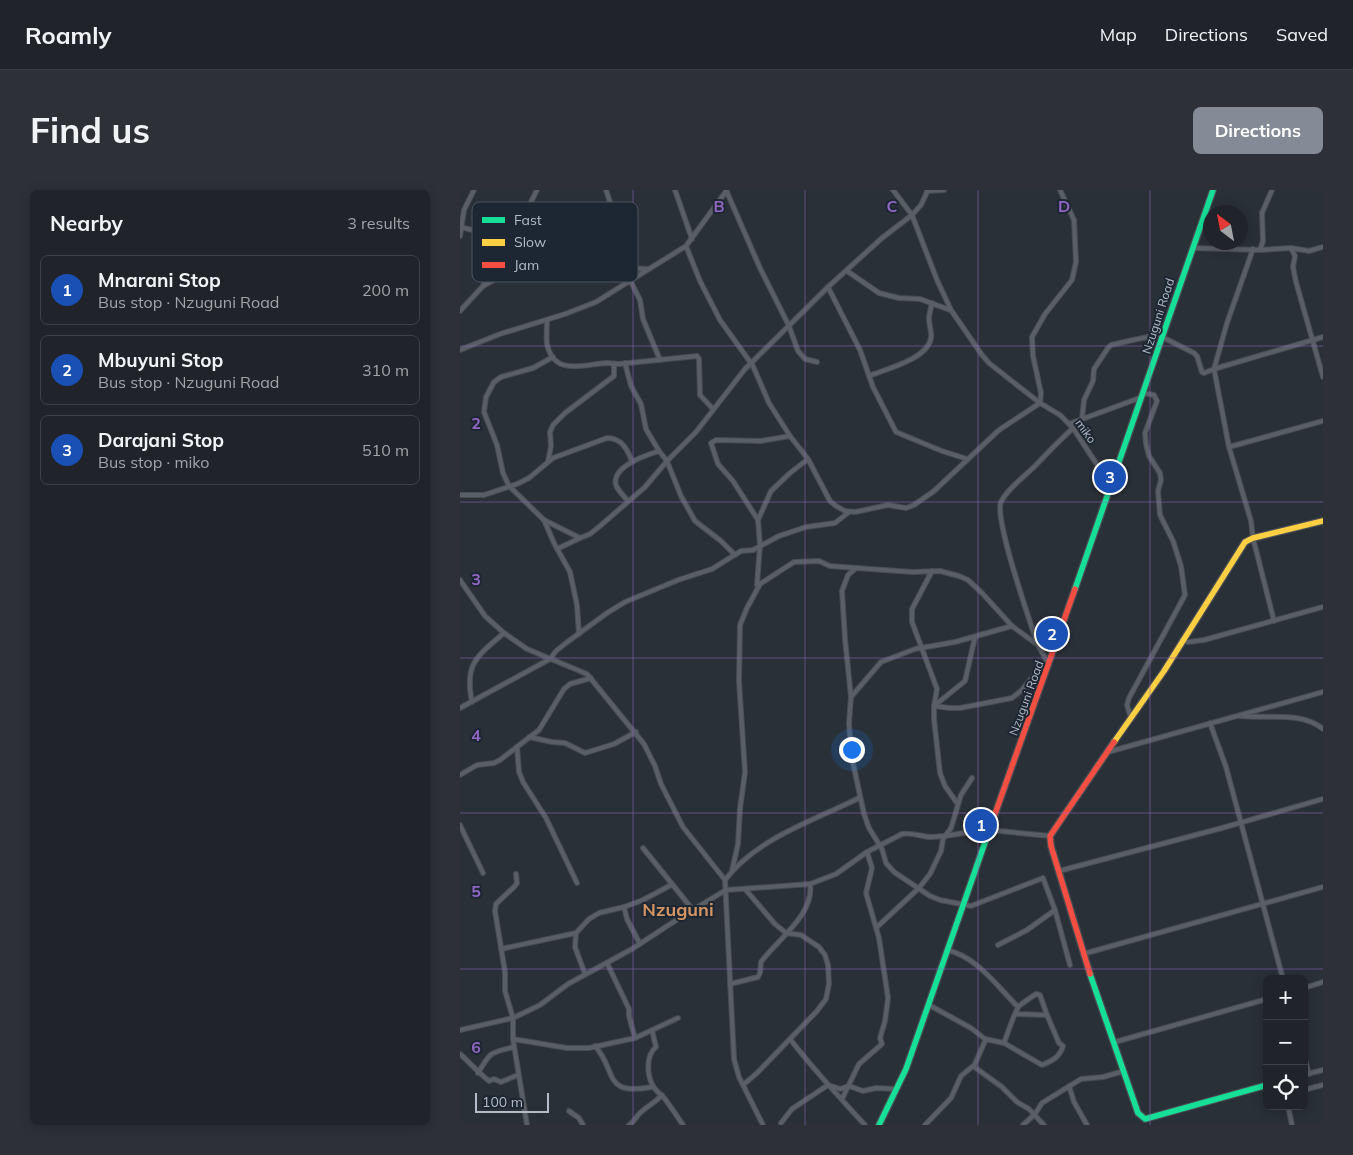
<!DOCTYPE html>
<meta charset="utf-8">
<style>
:root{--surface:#20242a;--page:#2d3036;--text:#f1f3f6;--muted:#a2a4a8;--line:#3d4147;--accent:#848b96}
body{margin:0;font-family:Mulish,sans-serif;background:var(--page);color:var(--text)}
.controls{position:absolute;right:15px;bottom:15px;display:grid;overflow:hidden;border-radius:8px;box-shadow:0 2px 12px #0003}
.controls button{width:45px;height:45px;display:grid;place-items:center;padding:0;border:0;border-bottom:1px solid var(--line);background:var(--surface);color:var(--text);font:25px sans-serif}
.compass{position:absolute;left:743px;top:15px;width:45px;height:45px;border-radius:50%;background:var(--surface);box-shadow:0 2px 12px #0003;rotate:328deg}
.scale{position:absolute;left:15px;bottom:12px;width:74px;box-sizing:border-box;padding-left:5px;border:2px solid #b4bcc9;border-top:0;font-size:14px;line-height:18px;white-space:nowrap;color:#b4bcc9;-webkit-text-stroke:4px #1d2633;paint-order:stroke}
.you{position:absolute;left:391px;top:559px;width:18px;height:18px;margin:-12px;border:4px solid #fff;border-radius:50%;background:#1a73e8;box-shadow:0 0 0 8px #1a73e833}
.badge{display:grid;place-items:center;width:32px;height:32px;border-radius:50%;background:var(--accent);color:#fff;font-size:16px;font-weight:700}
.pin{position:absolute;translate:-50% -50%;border:2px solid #fff;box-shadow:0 1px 5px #0006}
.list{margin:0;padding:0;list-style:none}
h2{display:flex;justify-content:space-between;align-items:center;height:65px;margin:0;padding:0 20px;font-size:21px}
h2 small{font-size:16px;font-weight:400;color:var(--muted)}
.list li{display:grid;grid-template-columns:32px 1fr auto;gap:15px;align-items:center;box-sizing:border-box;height:70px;margin:0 10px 10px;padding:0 10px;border:1px solid var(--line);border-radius:8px}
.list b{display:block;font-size:19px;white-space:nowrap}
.list p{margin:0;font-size:16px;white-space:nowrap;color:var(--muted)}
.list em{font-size:16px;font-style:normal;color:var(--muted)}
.icon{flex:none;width:28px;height:28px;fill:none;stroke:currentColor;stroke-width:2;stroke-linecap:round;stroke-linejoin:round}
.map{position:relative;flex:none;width:863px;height:935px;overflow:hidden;border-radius:8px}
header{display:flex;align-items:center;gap:30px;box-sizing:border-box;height:70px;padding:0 25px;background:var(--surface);border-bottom:1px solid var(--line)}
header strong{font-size:24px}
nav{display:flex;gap:28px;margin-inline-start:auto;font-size:18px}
.intro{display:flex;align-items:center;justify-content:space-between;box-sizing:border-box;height:120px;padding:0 30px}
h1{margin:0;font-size:35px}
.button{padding:12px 22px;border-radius:8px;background:var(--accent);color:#fff;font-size:18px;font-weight:700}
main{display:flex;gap:30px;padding:0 30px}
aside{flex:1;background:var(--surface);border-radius:8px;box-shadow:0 2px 12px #0003}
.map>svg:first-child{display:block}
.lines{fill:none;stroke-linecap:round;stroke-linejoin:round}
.street-casing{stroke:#484c53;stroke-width:6}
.fast-casing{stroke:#484c53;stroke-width:8}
.slow-casing{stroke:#484c53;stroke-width:8}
.jam-casing{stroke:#484c53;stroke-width:8}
.street{stroke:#5a5e66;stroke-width:4}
.fast{stroke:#16e098;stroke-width:5.5}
.slow{stroke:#ffcf43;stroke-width:5.5}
.jam{stroke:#f24e42;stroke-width:5.5}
.grid{fill:none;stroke:#9266c3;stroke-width:1;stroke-opacity:0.55}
.labels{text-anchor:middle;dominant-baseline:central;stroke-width:4;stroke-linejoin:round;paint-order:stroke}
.street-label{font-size:12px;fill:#b4bcc9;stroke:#1d2633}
.district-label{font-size:18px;font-weight:bold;fill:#d59563;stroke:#1d2633}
.key{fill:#1d2633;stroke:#4a5360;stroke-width:1}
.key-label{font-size:14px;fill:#b4bcc9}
.grid-label{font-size:16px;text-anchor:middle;font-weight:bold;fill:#9266c3;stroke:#1d2633;stroke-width:4;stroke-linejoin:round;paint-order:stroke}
</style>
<header>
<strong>Roamly</strong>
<nav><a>Map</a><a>Directions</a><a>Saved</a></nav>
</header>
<div class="intro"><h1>Find us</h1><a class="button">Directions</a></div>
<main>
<aside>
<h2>Nearby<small>3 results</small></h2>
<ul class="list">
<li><span class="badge" style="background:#1a4fb4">1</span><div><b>Mnarani Stop</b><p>Bus stop · Nzuguni Road</p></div><em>200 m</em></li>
<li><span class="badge" style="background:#1a4fb4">2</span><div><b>Mbuyuni Stop</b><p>Bus stop · Nzuguni Road</p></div><em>310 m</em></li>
<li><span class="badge" style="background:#1a4fb4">3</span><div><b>Darajani Stop</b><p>Bus stop · miko</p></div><em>510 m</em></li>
</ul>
</aside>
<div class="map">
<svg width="863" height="935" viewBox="0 0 863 935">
<rect width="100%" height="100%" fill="#2a3038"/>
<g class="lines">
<g class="street-casing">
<g id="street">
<path d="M146 0 150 12V38L154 56 161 72 180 110 183 129 200 170"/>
<path d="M215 0 232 49"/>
<path d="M266 0 300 78 329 136 338 161 345 169 357 172"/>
<path d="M433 0 452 25 477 90 491 120 522 165 529 173 553 192 580 213 600 225 613 238 651 296"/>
<path d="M467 1 484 0"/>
<path d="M0 37 29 44 57 46 104 55 135 70 164 78 189 79"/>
<path d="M0 46 4 20 14 0"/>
<path d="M226 56 240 91 260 130 293 176 309 213 330 246 348 269 370 311 376 316 385 321 395 322 428 315 446 318 454 315 474 301 539 240 580 213 581 203 573 166 572 147 585 124 612 90 616 72 614 30 600 0"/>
<path d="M732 58 800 60 831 58 849 61 863 57"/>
<path d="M831 58 835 66 833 77 836 92 863 187"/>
<path d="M793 59 767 133 754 179 769 257 791 331 793 348 814 431"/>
<path d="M800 60 803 51 802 23 812 0"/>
<path d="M387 81 419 103 439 108 460 109 490 120"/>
<path d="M23 96 38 62 63 28 77 0"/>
<path d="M368 97 400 160 413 197 436 242 482 261 507 269"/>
<path d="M0 121 23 96 58 77 87 52"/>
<path d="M87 130C87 138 86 146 87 154 94 187 124 174 147 173 151 173 155 174 159 174L237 166 239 169 240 205 253 219"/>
<path d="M702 147 734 163 737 166 742 182 744 183 754 179 863 147"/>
<path d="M0 160 40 144 105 124 136 112 226 56 267 0"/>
<path d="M93 167 73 178 41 187 34 192 26 207 24 222 37 255 43 283 49 296 84 330 94 353 110 382 117 415 119 444"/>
<path d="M165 173 171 196 181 214 186 239 199 261 207 271 221 306 235 331 261 351 275 365"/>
<path d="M409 186C426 179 468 169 471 148 472 142 469 135 469 129 469 124 471 118 472 113"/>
<path d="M622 229 624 210 633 191 634 179 648 158 651 155 673 150 703 144"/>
<path d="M609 234 682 207"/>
<path d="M769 257 863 231"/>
<path d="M88 272 91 256 90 242 93 235 105 223 154 186V174"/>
<path d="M0 305H24L57 294 69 288 93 268 147 248C162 248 168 260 172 272"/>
<path d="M168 311C164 306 158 301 156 295 151 277 186 265 199 261"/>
<path d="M84 330 120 348 130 344 140 336 185 297 207 271 236 242 285 179 368 97 422 48 452 25 461 15 468 0"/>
<path d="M298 330 311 301 330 283 348 269"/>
<path d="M97 359 120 348"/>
<path d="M472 381 452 419V432L477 499 474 516V529L480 583 485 596 497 613"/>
<path d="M0 390 25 426 44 443 67 459 127 484 184 554 195 576 201 594 223 637 265 690 274 869 279 887 303 935"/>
<path d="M297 395 300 355 298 330 273 291 258 274 251 253 256 250 301 251 330 246"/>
<path d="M722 450 728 452 744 450 863 417"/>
<path d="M577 453C570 431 534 329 541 312 547 299 565 286 575 276 588 262 600 250 613 238"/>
<path d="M391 507 421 472 455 459 495 452 552 436"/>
<path d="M12 512C4 474 17 466 44 443"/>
<path d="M474 516 490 518H500L552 508 562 500 575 484 589 475 578 455 552 436 522 403 508 390 499 386 480 381 453 382 396 378 388 385 382 401 385 449 391 507 389 533 390 548 393 573 404 624 409 638 422 659 426 673 434 682 470 706 480 710 511 716 583 688 595 720 610 775"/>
<path d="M474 516 505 491 515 447"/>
<path d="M0 518 90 469 96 461 106 453 147 423 165 412 218 390 252 379 281 361 293 360 319 346 346 337 375 333 389 322"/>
<path d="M780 526C807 529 841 521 863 539"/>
<path d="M671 528 667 515 669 508 725 405 721 376 713 351 700 325 698 301 701 290 700 283 689 266 686 254 685 243 697 211 694 205 683 203"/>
<path d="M750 533 766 577 823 789"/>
<path d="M69 547 92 552 105 553 125 563 154 554 176 542"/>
<path d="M57 557 59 582 63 592 86 628 117 693"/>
<path d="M648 562 863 502"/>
<path d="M0 585 17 575 34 573 40 570 79 540 104 499 110 494 131 488"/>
<path d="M0 635 23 683"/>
<path d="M529 640 590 646"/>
<path d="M183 658 233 720"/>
<path d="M272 681 278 654 280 619 285 582 279 491 280 435 287 418 300 394 334 372 359 371 370 376 396 378"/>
<path d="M599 681 762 638 863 609"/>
<path d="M56 684 57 693 55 696 36 714 35 721 45 782V801L53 828V849L67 935"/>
<path d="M265 690C297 648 353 631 399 608"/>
<path d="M164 717 167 729 180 754"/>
<path d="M417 737 459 698 470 684 481 661 483 649 491 638 501 605 512 588"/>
<path d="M116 743 115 757 125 784"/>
<path d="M538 755 567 740 595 720"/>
<path d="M41 759 116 743 129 729 139 723 164 717 183 710 211 695"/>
<path d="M487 760C516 766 538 797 558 817"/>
<path d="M623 764 863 697"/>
<path d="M147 773 169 819V826L175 848"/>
<path d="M270 794 298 787 300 783 301 772C317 750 355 724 350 694"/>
<path d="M844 798 863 792"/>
<path d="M469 815 511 838 525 849 544 853 582 875C592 871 600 867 603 856L599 853 587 825 556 824"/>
<path d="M0 840 53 828 80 815 108 794 172 759 221 727 266 700 350 694 376 684 407 662 442 644C453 642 461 647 472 647 492 646 511 642 530 637"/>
<path d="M192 840 196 857C186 865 187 884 192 894 194 900 201 904 205 909 211 917 217 926 223 935"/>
<path d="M53 849 107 858H129L175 848 218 828"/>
<path d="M330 849C353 879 379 907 405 935"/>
<path d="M655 852 807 809"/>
<path d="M544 853C547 845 555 821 559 816 564 812 570 808 576 804L580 805 587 825"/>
<path d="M135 856C158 882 142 906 192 897"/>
<path d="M0 864C10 873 18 882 29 891L34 889 41 892 58 885"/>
<path d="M844 866 849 884"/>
<path d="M514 876 526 849"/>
<path d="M18 883C31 861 30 863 54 857"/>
<path d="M844 885 863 880"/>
<path d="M283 895 297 883 357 821 366 809 369 794 368 775 365 765 359 757 341 745 326 743 315 734 285 699"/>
<path d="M609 896 614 912 627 935"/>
<path d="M844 900 863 895"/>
<path d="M382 909 399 874 422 854 420 848 425 831 428 808 419 748 406 703 412 678 407 662"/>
<path d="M828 916 832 935"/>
<path d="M109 921 119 928 123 935"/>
<path d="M321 933 332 919 368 895 380 899 389 896 403 901 416 898 436 899"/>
<path d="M169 935C174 932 176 927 180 923 187 916 195 913 202 905"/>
<path d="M465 935 491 908 501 886 513 876 542 897 557 912 569 919 584 935"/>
<path d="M563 935 575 924 582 913 621 889 643 887 664 881"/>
</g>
</g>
<g class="fast-casing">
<g id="fast">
<path d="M615 399 753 0"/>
<path d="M630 784 678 923 685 929 807 895"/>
<path d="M419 935 446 879 530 638"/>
</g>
</g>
<g class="slow-casing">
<path id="slow" d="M654 552 704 481 785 352 793 348 863 331"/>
</g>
<g class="jam-casing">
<g id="jam">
<path d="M530 638 615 399"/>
<path d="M630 784 591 656 590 646 654 552"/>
</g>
</g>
<use href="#street" class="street"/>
<use href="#fast" class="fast"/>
<use href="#slow" class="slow"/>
<use href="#jam" class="jam"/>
</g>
<path class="grid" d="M173 0V935M345 0V935M518 0V935M690 0V935M0 156H863M0 312H863M0 468H863M0 623H863M0 779H863"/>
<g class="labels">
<g class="street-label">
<text transform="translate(698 126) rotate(-72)">Nzuguni Road</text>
<text transform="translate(626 241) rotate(54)">miko</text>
<text transform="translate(566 508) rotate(-70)">Nzuguni Road</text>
</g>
<g class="district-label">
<text x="218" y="719">Nzuguni</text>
</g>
</g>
<rect x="12" y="12" width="166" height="80" rx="8" class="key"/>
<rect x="22" y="27" width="23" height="6" fill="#16e098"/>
<rect x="22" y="49" width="23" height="7" fill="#ffcf43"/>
<rect x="22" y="72" width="23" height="6" fill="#f24e42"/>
<g class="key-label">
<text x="54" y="35">Fast</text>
<text x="54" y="57">Slow</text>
<text x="54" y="80">Jam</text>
</g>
<g class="grid-label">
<text x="259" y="22">B</text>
<text x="432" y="22">C</text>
<text x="604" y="22">D</text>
<text x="16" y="239">2</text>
<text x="16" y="395">3</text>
<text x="16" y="551">4</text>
<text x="16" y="707">5</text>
<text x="16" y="863">6</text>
</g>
</svg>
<div class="controls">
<button>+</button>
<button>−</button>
<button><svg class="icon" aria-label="locate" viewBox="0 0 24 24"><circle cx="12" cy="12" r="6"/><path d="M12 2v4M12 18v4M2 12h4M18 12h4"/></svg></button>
</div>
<svg class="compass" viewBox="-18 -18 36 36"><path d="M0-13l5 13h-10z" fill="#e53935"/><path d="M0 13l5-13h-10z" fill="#a2a4a8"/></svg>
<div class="scale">100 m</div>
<div class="you"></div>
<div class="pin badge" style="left:521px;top:635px;background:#1a4fb4">1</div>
<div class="pin badge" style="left:592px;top:444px;background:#1a4fb4">2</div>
<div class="pin badge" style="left:650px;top:287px;background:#1a4fb4">3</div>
</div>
</main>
